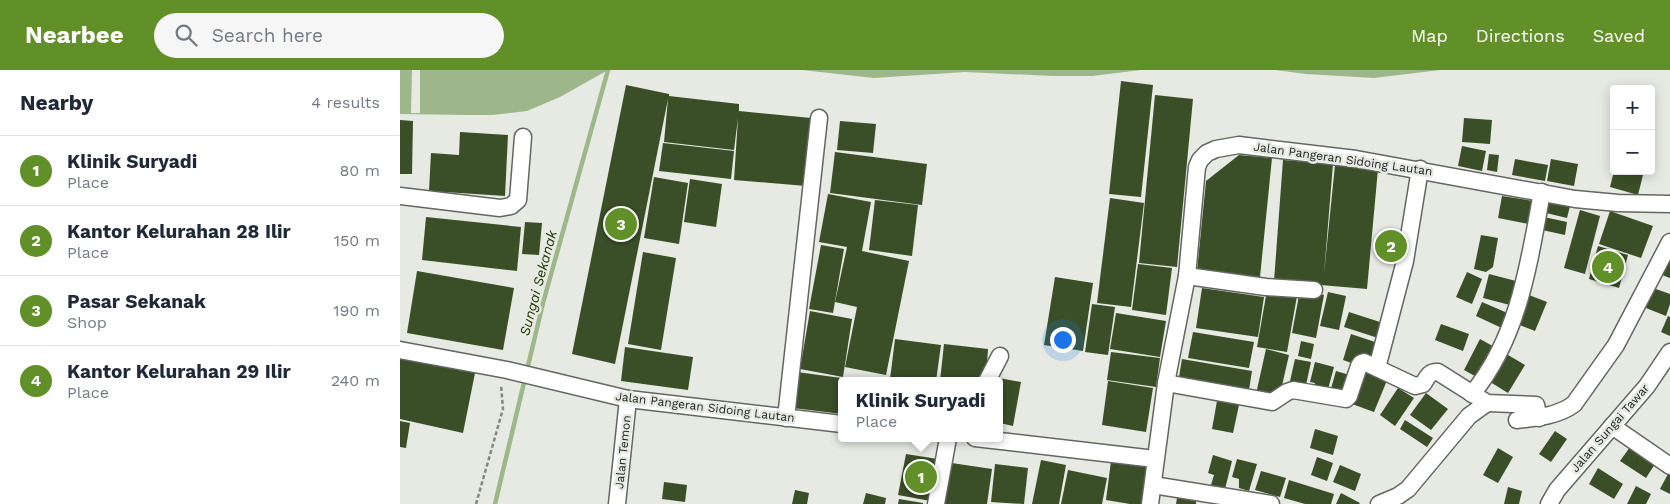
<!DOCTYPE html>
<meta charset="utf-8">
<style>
:root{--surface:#fff;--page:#f6f6f7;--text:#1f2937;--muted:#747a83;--line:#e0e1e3;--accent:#609027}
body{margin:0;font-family:"Work Sans",sans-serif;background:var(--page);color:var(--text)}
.controls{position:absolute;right:15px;top:15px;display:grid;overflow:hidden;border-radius:5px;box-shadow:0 2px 12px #0003}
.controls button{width:45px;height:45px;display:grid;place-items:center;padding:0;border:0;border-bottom:1px solid var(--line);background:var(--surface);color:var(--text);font:25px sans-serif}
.you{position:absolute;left:662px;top:269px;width:18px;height:18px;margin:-12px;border:4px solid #fff;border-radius:50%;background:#1a73e8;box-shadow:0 0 0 8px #1a73e833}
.badge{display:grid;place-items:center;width:32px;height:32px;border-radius:50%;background:var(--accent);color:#fff;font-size:16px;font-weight:700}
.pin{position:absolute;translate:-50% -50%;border:2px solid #fff;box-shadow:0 1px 5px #0006}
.popup{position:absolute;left:438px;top:307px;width:165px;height:65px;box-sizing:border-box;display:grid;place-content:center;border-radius:5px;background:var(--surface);filter:drop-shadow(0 1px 4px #0005);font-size:16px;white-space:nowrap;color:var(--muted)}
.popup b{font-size:19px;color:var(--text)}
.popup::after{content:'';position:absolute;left:50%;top:100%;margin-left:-10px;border:10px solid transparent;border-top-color:var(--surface)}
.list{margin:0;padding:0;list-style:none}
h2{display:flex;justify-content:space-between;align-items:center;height:65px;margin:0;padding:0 20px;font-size:21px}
h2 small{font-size:16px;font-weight:400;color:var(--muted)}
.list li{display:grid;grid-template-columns:32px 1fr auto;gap:15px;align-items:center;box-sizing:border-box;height:70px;padding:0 20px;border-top:1px solid var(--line)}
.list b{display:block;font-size:19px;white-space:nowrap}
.list p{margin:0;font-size:16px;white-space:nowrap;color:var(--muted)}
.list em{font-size:16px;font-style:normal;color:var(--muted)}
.icon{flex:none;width:28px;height:28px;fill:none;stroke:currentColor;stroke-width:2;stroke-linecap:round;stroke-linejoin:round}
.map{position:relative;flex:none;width:1270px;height:434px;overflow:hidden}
header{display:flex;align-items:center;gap:30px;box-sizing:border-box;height:70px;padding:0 25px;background:var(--accent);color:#fff}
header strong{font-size:24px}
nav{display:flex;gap:28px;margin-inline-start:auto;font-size:18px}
.search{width:350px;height:45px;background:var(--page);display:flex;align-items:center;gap:12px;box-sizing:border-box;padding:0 18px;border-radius:28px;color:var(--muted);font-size:19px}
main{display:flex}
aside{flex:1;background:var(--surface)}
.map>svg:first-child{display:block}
.water{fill:#9eb78a}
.pier{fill:#e6eae3}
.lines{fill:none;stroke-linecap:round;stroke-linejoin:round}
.stream{stroke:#9eb78a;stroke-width:4.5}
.building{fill:#3a4f27}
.minor-casing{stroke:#636661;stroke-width:19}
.path{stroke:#848682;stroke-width:2.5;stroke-dasharray:4 2.5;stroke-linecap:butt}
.minor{stroke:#fff;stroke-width:16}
.labels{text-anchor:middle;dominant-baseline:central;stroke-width:5;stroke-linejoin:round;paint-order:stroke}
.street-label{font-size:12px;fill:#222321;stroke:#e6eae3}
.water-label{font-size:14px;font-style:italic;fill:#203604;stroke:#e6eae3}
</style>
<header>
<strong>Nearbee</strong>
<div class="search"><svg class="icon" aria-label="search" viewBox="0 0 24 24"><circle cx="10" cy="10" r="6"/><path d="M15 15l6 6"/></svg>Search here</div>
<nav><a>Map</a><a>Directions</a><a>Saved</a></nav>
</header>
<main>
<aside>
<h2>Nearby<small>4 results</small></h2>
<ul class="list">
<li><span class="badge">1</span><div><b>Klinik Suryadi</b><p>Place</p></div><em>80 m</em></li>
<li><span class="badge">2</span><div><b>Kantor Kelurahan 28 Ilir</b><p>Place</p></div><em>150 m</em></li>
<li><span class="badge">3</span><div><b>Pasar Sekanak</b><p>Shop</p></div><em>190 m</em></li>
<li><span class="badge">4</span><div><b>Kantor Kelurahan 29 Ilir</b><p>Place</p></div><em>240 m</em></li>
</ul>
</aside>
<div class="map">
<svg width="1270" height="434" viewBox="0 0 1270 434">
<rect width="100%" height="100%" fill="#e6eae3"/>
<g class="water">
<path d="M0 0H215H208L160 27 127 41 92 45H66L0 44Z"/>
<path d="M402 0H741L692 6H653L565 2 474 8Z"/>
<path d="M875 0H1040L974 8 906 4Z"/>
</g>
<path class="pier" d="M12 0H20V43H11Z"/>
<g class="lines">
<path class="stream" d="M95 434 143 233 208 0"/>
</g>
<g class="building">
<path d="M721 11 753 15 741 127 709 124Z"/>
<path d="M226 15 269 24V26L339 34V41L411 48 406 116 334 110 338 48 334 80 264 72 268 29 215 294 172 284Z"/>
<path d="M755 25 793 29 777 197 739 193Z"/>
<path d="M1064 48 1092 50 1090 74 1062 72Z"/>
<path d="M0 50 13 51 12 104H0Z"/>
<path d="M440 51 476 54 473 83 437 80Z"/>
<path d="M60 62 108 65 105 126 29 121 31 83 59 85Z"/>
<path d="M263 73 334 81 331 109 259 101Z"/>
<path d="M1062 76 1086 81 1082 101 1058 96Z"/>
<path d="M435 82 527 94 522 135 430 123Z"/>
<path d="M1089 84 1099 85 1097 102 1087 100Z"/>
<path d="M839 85 872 88 860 207 797 201 806 111Z"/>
<path d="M1115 89 1148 95 1145 111 1112 105Z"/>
<path d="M1151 89 1178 94 1174 116 1147 111Z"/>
<path d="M883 90 933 94 924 204 935 95 978 99 967 219 874 211Z"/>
<path d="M1214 101H1244L1238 125 1210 117Z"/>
<path d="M254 107 288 113 279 174 244 168Z"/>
<path d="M290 109 322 114 316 157 284 152Z"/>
<path d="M428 124 471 132 462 181 509 191 486 305 445 297 457 237 435 232 447 177 419 172Z"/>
<path d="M1102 126 1133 131 1129 154 1098 148Z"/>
<path d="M710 128 744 133 731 237 697 233Z"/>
<path d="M1145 129 1170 136 1167 148 1142 142Z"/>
<path d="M475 130 518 135 512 186 469 180Z"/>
<path d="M1180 140 1200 146 1185 204 1164 198Z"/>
<path d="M1210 141 1253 156 1241 188 1199 174Z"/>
<path d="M26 147 121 157 117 201 22 190Z"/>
<path d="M1144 147 1167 152 1165 165 1142 160Z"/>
<path d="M125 152 142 153 139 185 122 184Z"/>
<path d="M1081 165 1098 168 1093 197 1086 202 1074 199Z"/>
<path d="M976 166 1007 170 1005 186 974 181Z"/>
<path d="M421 175 444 179 433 243 409 239Z"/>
<path d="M1198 176 1228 185 1219 218 1189 209Z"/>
<path d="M243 182 276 188 261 280 228 274Z"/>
<path d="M1270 185V208L1262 205Z"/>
<path d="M738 194 772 198 766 245 732 240Z"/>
<path d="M17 201 114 218 103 280 7 263Z"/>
<path d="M1067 202 1082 209 1072 234 1056 227Z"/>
<path d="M1089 204 1116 211 1110 235 1083 228Z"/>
<path d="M655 207 693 213 683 281 644 275Z"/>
<path d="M802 218 864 227 858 267 796 258Z"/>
<path d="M1253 218 1270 224V234L1266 246 1246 238Z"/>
<path d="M867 220 897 226 887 282 857 277Z"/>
<path d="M900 220 924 225 916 268 892 263Z"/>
<path d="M928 222 946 226 939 260 920 256Z"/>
<path d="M1129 225 1147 232 1135 261 1117 254Z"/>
<path d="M1082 232 1112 245 1106 260 1076 246Z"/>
<path d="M692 234 715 237 708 285 685 282Z"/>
<path d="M410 241 452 249 443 307 400 299Z"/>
<path d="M949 242 983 253 978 268 944 257Z"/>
<path d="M716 243 766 251 760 287 710 279Z"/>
<path d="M1268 246 1270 247V266L1261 262Z"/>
<path d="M1041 254 1069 264 1063 281 1035 270Z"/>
<path d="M793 262 854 272 849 298 788 288Z"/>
<path d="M951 264 978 273 973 290 957 295 943 290Z"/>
<path d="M495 269 541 275 536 311 490 309Z"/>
<path d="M1080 269 1098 279 1082 310 1064 300Z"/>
<path d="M901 271 914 274 911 289 898 286Z"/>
<path d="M544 274 588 279 586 308 573 307V311H540Z"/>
<path d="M225 277 293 287 288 320 221 311Z"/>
<path d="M866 279 889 285 881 320 873 328 856 324Z"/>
<path d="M711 282 760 288 756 317 707 310Z"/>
<path d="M1103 282 1125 295 1108 323 1087 310Z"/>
<path d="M0 287 75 303 63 363 0 349Z"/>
<path d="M782 289 852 301 848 326 778 313Z"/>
<path d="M895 289 911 292 906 315 890 311Z"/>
<path d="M915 292 934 297 927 323 913 319 915 313 910 312Z"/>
<path d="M966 299 988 308 974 342 952 334Z"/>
<path d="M936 301 953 306 948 327 930 322Z"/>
<path d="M397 302 456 310 442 311V344L393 338Z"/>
<path d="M593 307 621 312 613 356 600 353V311H592Z"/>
<path d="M708 311 753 318 746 362 702 355Z"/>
<path d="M998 318 1014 328 995 356 980 345Z"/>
<path d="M1026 323 1048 339 1031 360 1010 345Z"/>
<path d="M817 331 839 335 833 363 812 359Z"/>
<path d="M1005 350 1033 368 1027 377 1000 359Z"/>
<path d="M0 351 10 353 6 378 0 377Z"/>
<path d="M915 359 938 366 933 385 910 378Z"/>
<path d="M1155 361 1167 369 1151 392 1139 384Z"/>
<path d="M1230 377 1255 394 1246 408 1220 391Z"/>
<path d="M1098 378 1113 387 1098 413 1083 405Z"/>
<path d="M506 384 544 390 536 432 498 425Z"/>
<path d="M813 385 832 391 825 419 811 415 814 405 808 403Z"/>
<path d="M917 387 933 393 927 411 911 405Z"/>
<path d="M837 389 857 394 849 421 839 418V409L832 407Z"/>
<path d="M641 390 666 395 659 434H632Z"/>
<path d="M711 391 752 397 747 434H730L706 430Z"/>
<path d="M545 392 592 399 587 434H539Z"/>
<path d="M595 394 628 398 624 434 591 432Z"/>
<path d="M940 395 961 404 955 421 933 412Z"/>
<path d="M1198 398 1223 414 1214 429 1189 414Z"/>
<path d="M668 400 707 408 702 434H661Z"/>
<path d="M861 401 886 408 880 427 855 420Z"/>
<path d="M1269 402H1270V424L1260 419Z"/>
<path d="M889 410 934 424 931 434H905L884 428Z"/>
<path d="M264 412 287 415 285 432 262 429Z"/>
<path d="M1236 416 1251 424 1246 434H1227Z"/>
<path d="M1108 417 1122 421 1119 434H1104Z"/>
<path d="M395 420 409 423 407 434H392Z"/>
<path d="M466 423 486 428 485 434H463Z"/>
<path d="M941 423 960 433 959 434H936Z"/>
<path d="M777 428 796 431V434H776Z"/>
<path d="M499 429 523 433V434H498Z"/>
</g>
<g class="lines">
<g class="minor-casing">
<g id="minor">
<path d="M0 126 100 138 111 136 118 130 123 67"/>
<path d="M787 206 866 217 914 220"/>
<path d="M0 280 107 300 228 329 442 354"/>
<path d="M977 298 1005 191 1020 99"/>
<path d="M587 311 600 286"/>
<path d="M766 313 872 332 887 322 893 320 946 329 949 326 959 296 961 293 964 292 1015 316 1023 314C1027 308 1029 301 1038 302L1087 333 1136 335 1139 348"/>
<path d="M1072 324C1119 267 1129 193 1142 122"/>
<path d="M386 348 419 48"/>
<path d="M1117 350C1136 348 1158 346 1174 334L1216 275 1270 172"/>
<path d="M1212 356 1270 396"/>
<path d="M575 368 755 389"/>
<path d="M753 415 871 434"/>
<path d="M217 434 228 329"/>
<path d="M536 434 548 368"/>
<path d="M750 434 766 313 787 206 797 97 800 90 807 83 816 79 839 75 956 89 1175 129 1218 133 1270 134"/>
<path d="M979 434 998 426 1008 419 1069 346 1087 333"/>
<path d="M1149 434 1157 420 1247 316 1270 282"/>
</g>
</g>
<path class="path" d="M76 434 103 339 101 315"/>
<use href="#minor" class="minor"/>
</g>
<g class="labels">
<g class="street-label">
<text transform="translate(943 89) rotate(8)">Jalan Pangeran Sidoing Lautan</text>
<text transform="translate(305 337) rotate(7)">Jalan Pangeran Sidoing Lautan</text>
<text transform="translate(1210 358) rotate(-49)">Jalan Sungai Tawar</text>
<text transform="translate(223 382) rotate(-84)">Jalan Temon</text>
</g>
<g class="water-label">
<text transform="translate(138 213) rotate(-75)">Sungai Sekanak</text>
</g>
</g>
</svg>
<div class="controls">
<button>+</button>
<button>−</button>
</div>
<div class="you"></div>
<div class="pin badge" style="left:521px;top:407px">1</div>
<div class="popup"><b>Klinik Suryadi</b>Place</div>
<div class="pin badge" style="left:991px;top:176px">2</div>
<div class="pin badge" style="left:221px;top:154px">3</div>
<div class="pin badge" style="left:1208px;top:197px">4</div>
</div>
</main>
